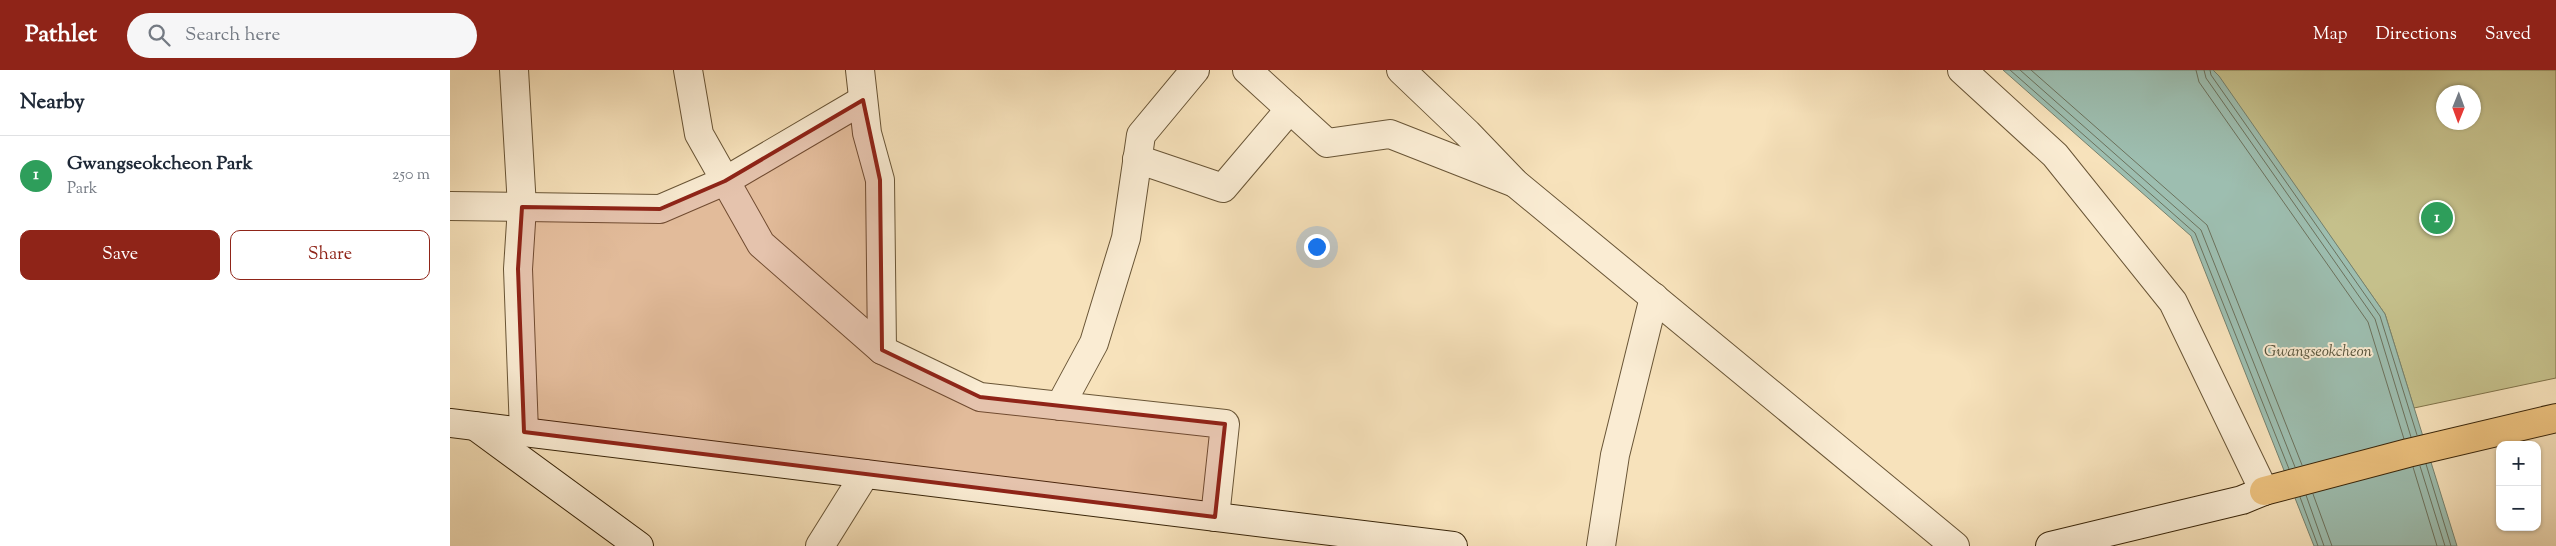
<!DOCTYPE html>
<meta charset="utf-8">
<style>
:root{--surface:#fff;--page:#f6f6f7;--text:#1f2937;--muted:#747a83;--line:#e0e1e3;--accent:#8f2418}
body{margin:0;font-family:"Sorts Mill Goudy",serif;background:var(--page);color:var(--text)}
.controls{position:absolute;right:15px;bottom:15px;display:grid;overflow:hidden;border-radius:10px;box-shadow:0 1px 4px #0004}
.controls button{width:45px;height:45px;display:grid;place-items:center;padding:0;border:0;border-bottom:1px solid var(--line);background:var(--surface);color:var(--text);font:25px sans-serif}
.compass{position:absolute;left:1986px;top:15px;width:45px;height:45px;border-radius:50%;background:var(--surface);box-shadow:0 1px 4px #0004;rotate:181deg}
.you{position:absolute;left:866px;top:176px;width:18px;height:18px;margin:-12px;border:4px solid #fff;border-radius:50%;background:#1a73e8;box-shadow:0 0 0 8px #1a73e833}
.badge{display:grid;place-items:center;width:32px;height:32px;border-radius:50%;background:var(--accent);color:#fff;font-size:16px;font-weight:700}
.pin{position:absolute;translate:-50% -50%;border:2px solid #fff;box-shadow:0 1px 5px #0006}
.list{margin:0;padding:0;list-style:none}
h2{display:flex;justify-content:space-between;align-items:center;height:65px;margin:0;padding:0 20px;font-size:21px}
h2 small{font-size:16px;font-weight:400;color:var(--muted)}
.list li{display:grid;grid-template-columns:32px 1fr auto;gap:15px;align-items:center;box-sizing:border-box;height:80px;padding:0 20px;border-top:1px solid var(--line)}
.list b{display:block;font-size:19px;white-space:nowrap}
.list p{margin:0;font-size:16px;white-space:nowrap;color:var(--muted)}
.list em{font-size:16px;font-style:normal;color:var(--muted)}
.actions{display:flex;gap:10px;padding:15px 20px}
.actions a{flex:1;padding:11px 0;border:1px solid var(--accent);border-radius:10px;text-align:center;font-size:18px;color:var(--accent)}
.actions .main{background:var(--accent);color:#fff}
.icon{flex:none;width:28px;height:28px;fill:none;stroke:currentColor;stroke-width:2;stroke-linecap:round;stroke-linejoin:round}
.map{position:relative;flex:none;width:2106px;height:476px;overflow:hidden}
header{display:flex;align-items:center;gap:30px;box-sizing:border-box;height:70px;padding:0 25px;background:var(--accent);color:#fff}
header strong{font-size:24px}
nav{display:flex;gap:28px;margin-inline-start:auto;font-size:18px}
.search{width:350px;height:45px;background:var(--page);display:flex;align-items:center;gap:12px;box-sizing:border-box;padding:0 18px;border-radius:28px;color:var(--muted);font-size:19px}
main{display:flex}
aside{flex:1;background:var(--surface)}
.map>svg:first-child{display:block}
.green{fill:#c5c08b;stroke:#80734a;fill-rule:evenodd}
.water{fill:#9dbeb0;stroke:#75816e}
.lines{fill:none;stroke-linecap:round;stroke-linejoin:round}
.shore{stroke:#6c725d;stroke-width:1}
.minor-casing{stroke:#695536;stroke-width:30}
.tertiary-casing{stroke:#695536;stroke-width:30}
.secondary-casing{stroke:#3a260a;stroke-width:30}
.primary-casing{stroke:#3a260a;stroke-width:30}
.minor{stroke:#faecd3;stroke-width:28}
.tertiary{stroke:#faecd3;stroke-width:28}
.secondary{stroke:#faecd3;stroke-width:28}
.primary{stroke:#ecc17e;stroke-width:28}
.marked{fill:#8f2418;fill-opacity:0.2;stroke:#8f2418;stroke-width:4;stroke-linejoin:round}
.labels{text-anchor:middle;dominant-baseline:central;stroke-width:4;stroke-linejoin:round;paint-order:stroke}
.water-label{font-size:16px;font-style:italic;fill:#58543c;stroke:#faecd3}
</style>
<header>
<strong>Pathlet</strong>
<div class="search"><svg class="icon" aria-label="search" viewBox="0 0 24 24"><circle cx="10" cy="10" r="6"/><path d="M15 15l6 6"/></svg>Search here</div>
<nav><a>Map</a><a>Directions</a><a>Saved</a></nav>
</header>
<main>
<aside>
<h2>Nearby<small></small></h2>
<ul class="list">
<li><span class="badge" style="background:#2e9e5b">1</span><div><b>Gwangseokcheon Park</b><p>Park</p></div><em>250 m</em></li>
</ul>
<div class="actions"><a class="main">Save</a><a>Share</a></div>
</aside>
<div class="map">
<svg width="2106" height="476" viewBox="0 0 2106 476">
<rect width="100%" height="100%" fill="#f7e2bb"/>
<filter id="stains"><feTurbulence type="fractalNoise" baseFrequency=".004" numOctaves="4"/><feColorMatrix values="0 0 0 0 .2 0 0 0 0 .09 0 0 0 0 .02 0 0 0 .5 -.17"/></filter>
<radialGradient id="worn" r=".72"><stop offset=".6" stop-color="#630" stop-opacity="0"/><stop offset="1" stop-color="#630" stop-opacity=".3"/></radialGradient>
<path class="green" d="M1763 0H2106V308L1964 338 1935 244ZM1994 22H2024V52H1994Z"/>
<path class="water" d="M1553 0H1763L1769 6 1935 244 2007 476H1864L1741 166Z"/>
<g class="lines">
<g class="shore">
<path d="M1560 0 1745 163 1839 399"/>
<path d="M1570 0 1751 160 1845 397"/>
<path d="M1581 0 1757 155 1852 395"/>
<path d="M1746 0 1749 12 1918 252 1954 369"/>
<path d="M1754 0 1756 8 1925 249 1961 367"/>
<path d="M1760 0 1761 5 1930 246 1967 365"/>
<path d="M1976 394 2001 476"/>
<path d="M1970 396 1995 476"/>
<path d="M1963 397 1987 476"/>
<path d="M1863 424 1882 476"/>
<path d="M1856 425 1874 476"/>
<path d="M1850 427 1868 476"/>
</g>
<g class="minor-casing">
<g id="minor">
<path d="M238 0 249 64 311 174 432 280 530 327 775 354 765 447"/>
<path d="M410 0 417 63 430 110 432 280"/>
<path d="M797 0 877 73 940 64 1065 113"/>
<path d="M687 89 773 118 840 39"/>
<path d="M0 136 210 139 275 111 413 30"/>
<path d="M610 336 644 273 676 168 691 65 745 0"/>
<path d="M370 476 415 404"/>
<path d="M1151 476 1165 385 1204 227"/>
</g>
</g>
<g class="tertiary-casing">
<g id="tertiary">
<path d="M64 0 72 137 68 199 74 362"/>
<path d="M951 0 1017 63 1065 113 1505 476"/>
<path d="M1512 0 1605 85 1723 232 1814 421"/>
</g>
</g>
<g class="secondary-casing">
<g id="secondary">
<path d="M0 353 1003 476"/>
<path d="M25 356 189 476"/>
<path d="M1600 476 1792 430 1814 421"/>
</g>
</g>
<g class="primary-casing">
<path id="primary" d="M1814 421 1958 383 2106 348"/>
</g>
<use href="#minor" class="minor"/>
<use href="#tertiary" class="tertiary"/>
<use href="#secondary" class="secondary"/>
<use href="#primary" class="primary"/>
</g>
<path class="marked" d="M413 30 430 110 432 280 530 327 775 354 765 447 74 362 68 199 72 137 210 139 275 111Z"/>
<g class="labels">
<g class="water-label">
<text x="1868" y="282">Gwangseokcheon</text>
</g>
</g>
<rect width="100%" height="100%" filter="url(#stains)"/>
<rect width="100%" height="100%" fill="url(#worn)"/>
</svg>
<div class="controls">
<button>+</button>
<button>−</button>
</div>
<svg class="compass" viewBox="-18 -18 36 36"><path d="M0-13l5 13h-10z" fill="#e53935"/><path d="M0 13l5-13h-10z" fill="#747a83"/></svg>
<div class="you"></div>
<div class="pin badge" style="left:1987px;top:148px;background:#2e9e5b">1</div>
</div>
</main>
